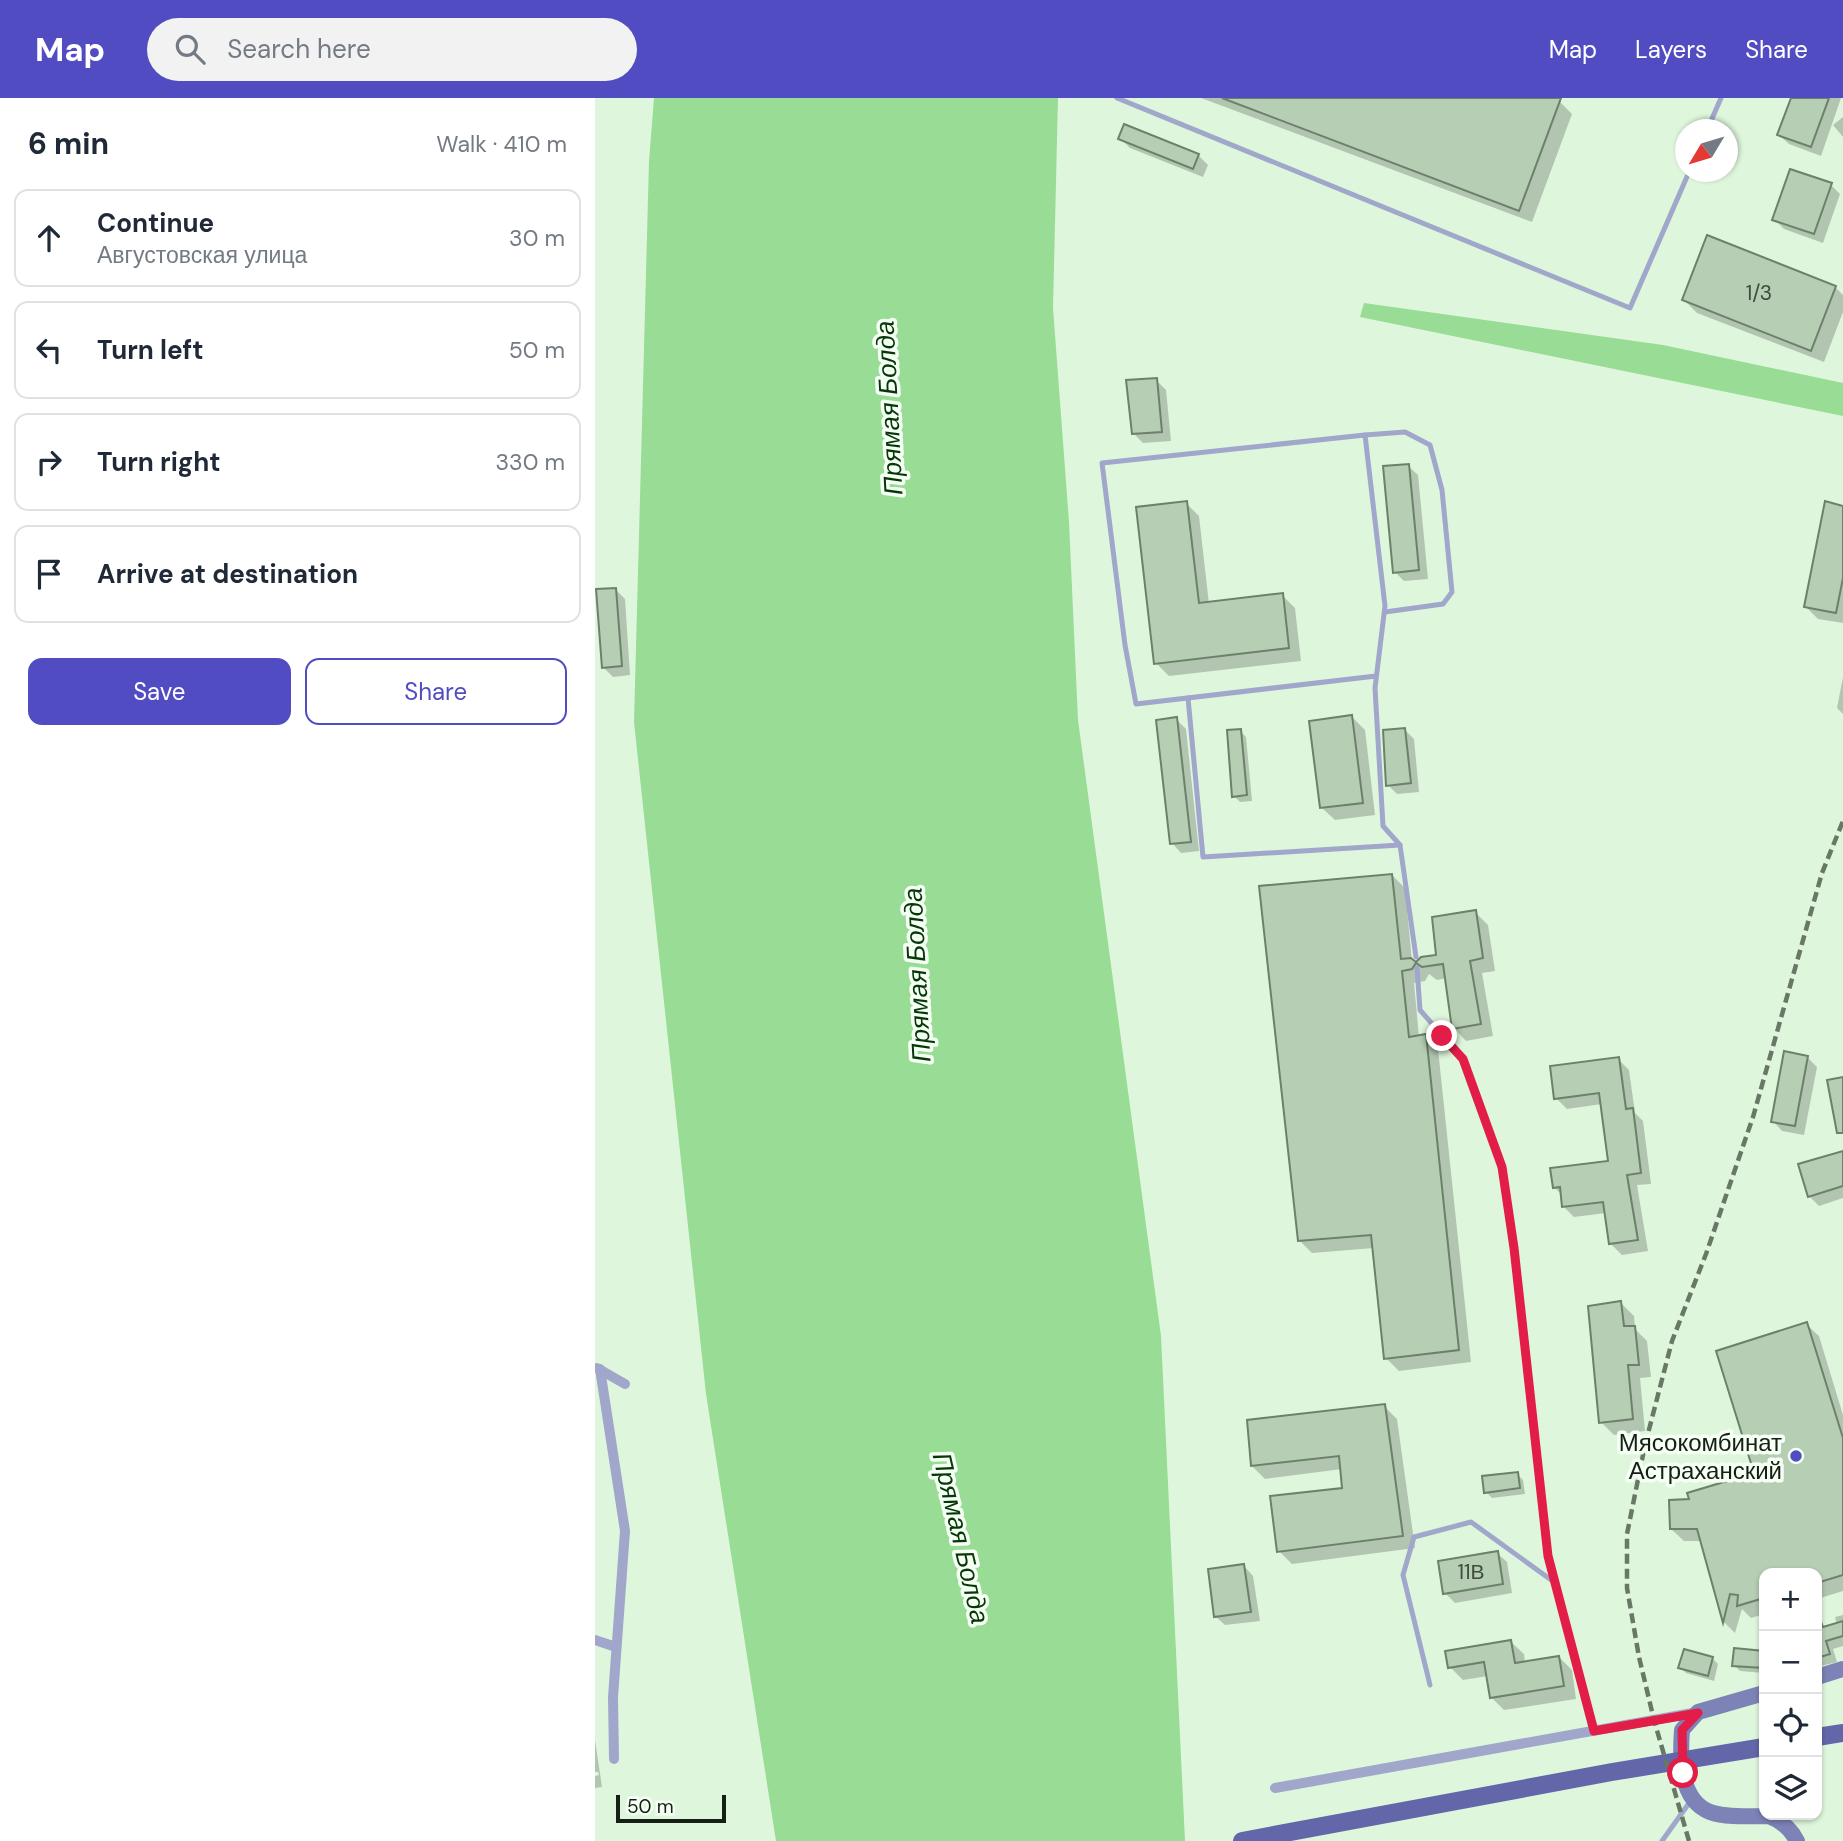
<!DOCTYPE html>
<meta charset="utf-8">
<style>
:root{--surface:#fff;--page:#f2f2f3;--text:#1f2937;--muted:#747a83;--line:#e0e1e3;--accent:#524cc3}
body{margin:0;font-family:"DM Sans",sans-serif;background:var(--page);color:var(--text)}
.controls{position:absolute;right:21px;bottom:21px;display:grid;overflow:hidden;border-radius:14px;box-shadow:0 2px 5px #0004}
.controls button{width:63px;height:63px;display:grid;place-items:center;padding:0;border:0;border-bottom:2px solid var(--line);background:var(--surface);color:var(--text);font:35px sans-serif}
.compass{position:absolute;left:1080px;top:21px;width:63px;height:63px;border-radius:50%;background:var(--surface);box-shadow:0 2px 5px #0004;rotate:232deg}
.scale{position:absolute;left:21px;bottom:18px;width:110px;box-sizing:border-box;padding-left:7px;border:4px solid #161f15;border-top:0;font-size:19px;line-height:24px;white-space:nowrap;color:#161f15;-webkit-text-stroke:5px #f5fff4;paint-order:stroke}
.stop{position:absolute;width:21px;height:21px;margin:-16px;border:5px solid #e11d48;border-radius:50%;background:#fff}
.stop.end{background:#e11d48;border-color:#fff;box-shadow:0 2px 7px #0008}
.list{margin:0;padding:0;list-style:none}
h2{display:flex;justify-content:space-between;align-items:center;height:91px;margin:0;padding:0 28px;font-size:30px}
h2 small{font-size:23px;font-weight:400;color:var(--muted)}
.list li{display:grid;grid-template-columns:46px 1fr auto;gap:21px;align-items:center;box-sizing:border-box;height:98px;margin:0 14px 14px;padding:0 14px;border:2px solid var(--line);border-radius:14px}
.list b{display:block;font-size:26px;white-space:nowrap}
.list p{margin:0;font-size:23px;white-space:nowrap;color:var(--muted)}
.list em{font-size:23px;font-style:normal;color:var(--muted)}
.actions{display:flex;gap:14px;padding:21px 28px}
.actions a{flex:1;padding:16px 0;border:2px solid var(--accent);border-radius:14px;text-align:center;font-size:24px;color:var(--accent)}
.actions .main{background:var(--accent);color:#fff}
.icon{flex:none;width:38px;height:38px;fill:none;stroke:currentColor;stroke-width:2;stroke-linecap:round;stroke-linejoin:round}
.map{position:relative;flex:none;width:1248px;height:1743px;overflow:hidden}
header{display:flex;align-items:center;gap:42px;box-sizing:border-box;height:98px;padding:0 35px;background:var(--accent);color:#fff}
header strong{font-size:33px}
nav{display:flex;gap:38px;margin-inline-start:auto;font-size:24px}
.search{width:490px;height:63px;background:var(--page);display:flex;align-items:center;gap:18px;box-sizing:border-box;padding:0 24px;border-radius:38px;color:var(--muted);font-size:26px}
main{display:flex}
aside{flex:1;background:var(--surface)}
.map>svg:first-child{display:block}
.water{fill:#98dc95}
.shadow{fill:#0003}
.building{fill:#b6ceb4;stroke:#6b8169;stroke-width:2}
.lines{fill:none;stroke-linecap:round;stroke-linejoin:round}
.lane{stroke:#a1a6cb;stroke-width:5}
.street{stroke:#a1a6cb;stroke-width:10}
.secondary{stroke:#7d82b7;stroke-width:16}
.primary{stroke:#6367a9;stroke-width:18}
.rail{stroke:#687766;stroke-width:4.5;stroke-dasharray:10 5;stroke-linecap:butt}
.route{stroke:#e11d48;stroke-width:9}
.poi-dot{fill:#524cc3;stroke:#f5fff4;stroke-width:2.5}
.labels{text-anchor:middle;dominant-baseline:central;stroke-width:7;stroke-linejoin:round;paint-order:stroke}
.number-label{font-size:21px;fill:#3e4b3d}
.poi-label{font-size:24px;fill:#161f15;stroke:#f5fff4;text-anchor:end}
.water-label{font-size:26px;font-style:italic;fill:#063708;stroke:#f5fff4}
</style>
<header>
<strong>Map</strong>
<div class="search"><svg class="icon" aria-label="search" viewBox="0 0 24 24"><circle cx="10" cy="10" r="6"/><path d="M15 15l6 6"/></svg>Search here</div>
<nav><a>Map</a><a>Layers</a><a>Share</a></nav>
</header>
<main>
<aside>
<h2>6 min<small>Walk · 410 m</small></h2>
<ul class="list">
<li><svg class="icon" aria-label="ahead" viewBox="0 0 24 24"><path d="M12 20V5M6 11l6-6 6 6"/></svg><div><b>Continue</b><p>Августовская улица</p></div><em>30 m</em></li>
<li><svg class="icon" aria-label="left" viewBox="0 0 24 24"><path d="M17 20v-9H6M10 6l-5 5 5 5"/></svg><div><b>Turn left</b></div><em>50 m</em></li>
<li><svg class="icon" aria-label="right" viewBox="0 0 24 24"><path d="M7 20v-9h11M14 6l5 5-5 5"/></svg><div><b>Turn right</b></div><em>330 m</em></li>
<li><svg class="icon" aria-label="arrive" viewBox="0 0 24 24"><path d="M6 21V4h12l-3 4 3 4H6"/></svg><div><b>Arrive at destination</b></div></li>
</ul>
<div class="actions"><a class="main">Save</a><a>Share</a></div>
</aside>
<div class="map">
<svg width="1248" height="1743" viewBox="0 0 1248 1743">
<rect width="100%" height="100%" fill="#def7dc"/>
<g class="water">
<path d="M59 0H463L458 210 474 424 483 622 566 1238 590 1743H181L111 1296 39 624 54 63Z"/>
<path d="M769 205 1068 247 1248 285V318L765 219Z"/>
</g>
<g class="shadow">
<path d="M606 0H955L964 3 977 16 937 124Z"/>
<path d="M1197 0H1246L1226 58 1194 46 1184 37Z"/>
<path d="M1248 19V39L1238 27Z"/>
<path d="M525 40 603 57 613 67 608 79 535 50Z"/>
<path d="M1236 87 1245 96 1228 145 1189 131 1179 121Z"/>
<path d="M1240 189 1248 197V214L1229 264 1102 215 1089 202Z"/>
<path d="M561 282 571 292 576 343 548 345 538 335Z"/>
<path d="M813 368 823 377 833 481 809 483 800 474Z"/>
<path d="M591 405 604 418 614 506 687 497 700 510 706 563 574 578 561 565Z"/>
<path d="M1248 409V525L1223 521 1211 509Z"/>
<path d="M20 491 30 501 35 577 18 579 8 569Z"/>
<path d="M1248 579V616L1242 610Z"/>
<path d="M757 619 770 632 780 717 740 722 727 710Z"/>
<path d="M581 621 591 631 604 753 586 755 577 745Z"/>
<path d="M810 632 819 641 824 694 802 696 793 687Z"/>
<path d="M645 633 651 639 657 703 645 704 639 698Z"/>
<path d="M797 777 810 790 817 863 821 867 827 860 843 858 880 814 893 827 900 873 887 875 898 938 871 943 859 930 852 880 842 882 834 876 830 883 819 885 824 939 830 938 843 951 876 1264 804 1273 791 1260 779 1150 717 1155 704 1142Z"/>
<path d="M1212 959 1222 969 1209 1037 1187 1033 1178 1023Z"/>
<path d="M1023 961 1034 972 1040 1015 1048 1023 1056 1086 1042 1087 1053 1153 1027 1157 1016 1146 1011 1115 979 1119 968 1108 967 1097 960 1090 1015 1065 1007 1006 972 1011 961 1000Z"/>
<path d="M1248 1056V1100L1224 1108 1214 1098Z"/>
<path d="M1026 1205 1039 1218 1040 1231 1052 1243 1056 1279 1045 1280 1050 1333 1019 1337 1006 1324Z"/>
<path d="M1211 1226 1224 1238 1248 1317V1493L1222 1501V1475H1169V1516L1156 1520 1147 1511 1140 1535 1129 1524 1107 1443H1089L1076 1431 1161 1377Z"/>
<path d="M789 1308 802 1321 820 1450 697 1466 684 1453 749 1392 747 1371 670 1381 657 1368Z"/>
<path d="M922 1376 928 1382 930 1396 897 1400 891 1394Z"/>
<path d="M902 1455 912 1464 917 1495 860 1505 850 1495Z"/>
<path d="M649 1468 658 1478 665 1523 630 1527 620 1518Z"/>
<path d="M1248 1517V1548L1238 1551 1242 1564 1222 1569V1533L1242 1527 1240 1519Z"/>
<path d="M916 1544 929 1556 930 1565 964 1559 977 1572 981 1601 909 1612 897 1600 893 1578 868 1582 855 1569Z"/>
<path d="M1140 1552 1169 1555V1575L1145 1573 1139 1567Z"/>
<path d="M1117 1560 1123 1566 1119 1583 1091 1575 1085 1569Z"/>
<path d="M0 1642 7 1689 0 1690V1678L4 1677 3 1674H0Z"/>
</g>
<g class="building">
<path d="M627 0H966L924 113Z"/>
<path d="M1196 0H1234L1216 49 1182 37Z"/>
<path d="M529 26 604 56 598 71 523 41Z"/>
<path d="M1195 71 1237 85 1219 136 1177 122Z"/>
<path d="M1112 137 1241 188 1216 253 1087 202Z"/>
<path d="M562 280 567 334 537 336 531 282Z"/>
<path d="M814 366 824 472 798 475 788 368Z"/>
<path d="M592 403 604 505 688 495 694 550 559 566 541 409Z"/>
<path d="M1230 403 1248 408V480L1241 515 1209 509Z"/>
<path d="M21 490 27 568 7 570 1 491Z"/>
<path d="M757 617 768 705 725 710 714 623Z"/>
<path d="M582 619 596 744 575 746 561 622Z"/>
<path d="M810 630 816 685 791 688 788 632Z"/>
<path d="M646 631 652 697 637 699 632 632Z"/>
<path d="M797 776 806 861 816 860 821 864 826 859 841 857 837 819 881 812 888 860 875 863 886 926 857 931 848 866 827 869 821 865 817 871 807 873 814 939 831 936 864 1252 789 1261 776 1137 703 1143 664 788Z"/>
<path d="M1189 953 1213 958 1200 1028 1176 1024Z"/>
<path d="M1024 959 1031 1011 1038 1010 1046 1075 1032 1077 1043 1142 1014 1146 1008 1104 967 1109 965 1089 958 1090 955 1070 1013 1063 1004 995 959 1001 955 968Z"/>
<path d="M1248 979V1035H1242L1232 982Z"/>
<path d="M1248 1053V1088L1213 1099 1203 1066Z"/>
<path d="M1026 1203 1029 1228H1040L1044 1267H1033L1038 1321 1004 1325 993 1208Z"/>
<path d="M1212 1224 1248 1340V1477L1222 1485V1475H1169V1500L1142 1508 1143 1497 1135 1496 1128 1525 1102 1431H1075L1074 1402 1094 1401 1092 1395 1159 1375 1121 1253Z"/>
<path d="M790 1306 808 1438 682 1454 675 1398 747 1390 744 1358 656 1368 652 1322Z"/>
<path d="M923 1374 925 1390 889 1395 887 1378Z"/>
<path d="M903 1453 908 1486 848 1496 843 1463Z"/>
<path d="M649 1466 656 1514 619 1519 613 1471Z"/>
<path d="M1222 1521H1225L1228 1529 1248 1523V1538L1231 1543 1235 1556 1222 1560Z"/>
<path d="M916 1542 920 1565 964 1558 969 1588 895 1600 889 1564 853 1570 850 1553Z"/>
<path d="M1139 1550 1169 1553V1570L1137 1568Z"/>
<path d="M1089 1551 1118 1559 1113 1578 1083 1570Z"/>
</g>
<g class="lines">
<g class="lane">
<path d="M522 0 1035 210 1094 74"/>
<path d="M1112 32 1126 0"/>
<path d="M770 337 810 334 835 347 847 392 857 494 848 506 790 514"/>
<path d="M781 578 541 606 530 547 507 365 770 337 790 508 780 590 788 728 805 747 821 859"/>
<path d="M593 600 608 759 805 747"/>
<path d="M822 870 825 912 868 961 907 1069 919 1150 953 1458 999 1633"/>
<path d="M835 1587 808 1477 819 1439 876 1424 959 1484"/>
<path d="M1067 1743 1097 1701"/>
</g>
<g class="street">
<path d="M2 1270 30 1286"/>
<path d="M5 1271 30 1433 18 1599 19 1661"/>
<path d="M0 1542 21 1549"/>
<path d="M680 1690 1103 1614"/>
</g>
<g class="secondary">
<path d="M1222 1579 1248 1571"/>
<path d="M1169 1595 1103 1614 1087 1632C1085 1659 1084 1702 1115 1714 1131 1720 1157 1718 1174 1718 1187 1723 1196 1731 1202 1743"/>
</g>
<g class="primary">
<path d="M1222 1639 1248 1635"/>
<path d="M647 1743 1017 1674 1169 1649"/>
</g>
<path class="rail" d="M1094 1743 1059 1622 1044 1559 1032 1490V1436L1050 1347 1077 1243 1111 1156 1158 1019 1227 775 1248 723"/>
</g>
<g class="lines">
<path class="route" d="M847 938 868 961 907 1069 919 1150 953 1458 999 1633 1103 1615 1087 1632 1088 1675"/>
</g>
<circle class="poi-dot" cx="1201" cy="1358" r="7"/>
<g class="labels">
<g class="number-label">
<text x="1164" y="195">1/3</text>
<text x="876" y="1474">11В</text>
</g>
<g class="poi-label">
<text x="1187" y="1344">Мясокомбинат<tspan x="1187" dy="28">Астраханский</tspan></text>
</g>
<g class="water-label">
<text transform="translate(294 310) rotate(-93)">Прямая Болда</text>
<text transform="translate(322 877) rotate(-93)">Прямая Болда</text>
<text transform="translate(366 1440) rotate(77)">Прямая Болда</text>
</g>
</g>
</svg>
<div class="controls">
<button>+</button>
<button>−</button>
<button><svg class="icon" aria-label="locate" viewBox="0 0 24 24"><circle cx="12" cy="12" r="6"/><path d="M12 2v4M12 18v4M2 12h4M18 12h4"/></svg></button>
<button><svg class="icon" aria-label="layers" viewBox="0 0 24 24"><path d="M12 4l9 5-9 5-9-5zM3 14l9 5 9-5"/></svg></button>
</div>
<svg class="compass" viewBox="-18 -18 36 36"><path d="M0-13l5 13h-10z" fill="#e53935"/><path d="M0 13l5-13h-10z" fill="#747a83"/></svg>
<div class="scale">50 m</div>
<div class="stop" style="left:1088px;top:1675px"></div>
<div class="stop end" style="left:847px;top:938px"></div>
</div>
</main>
